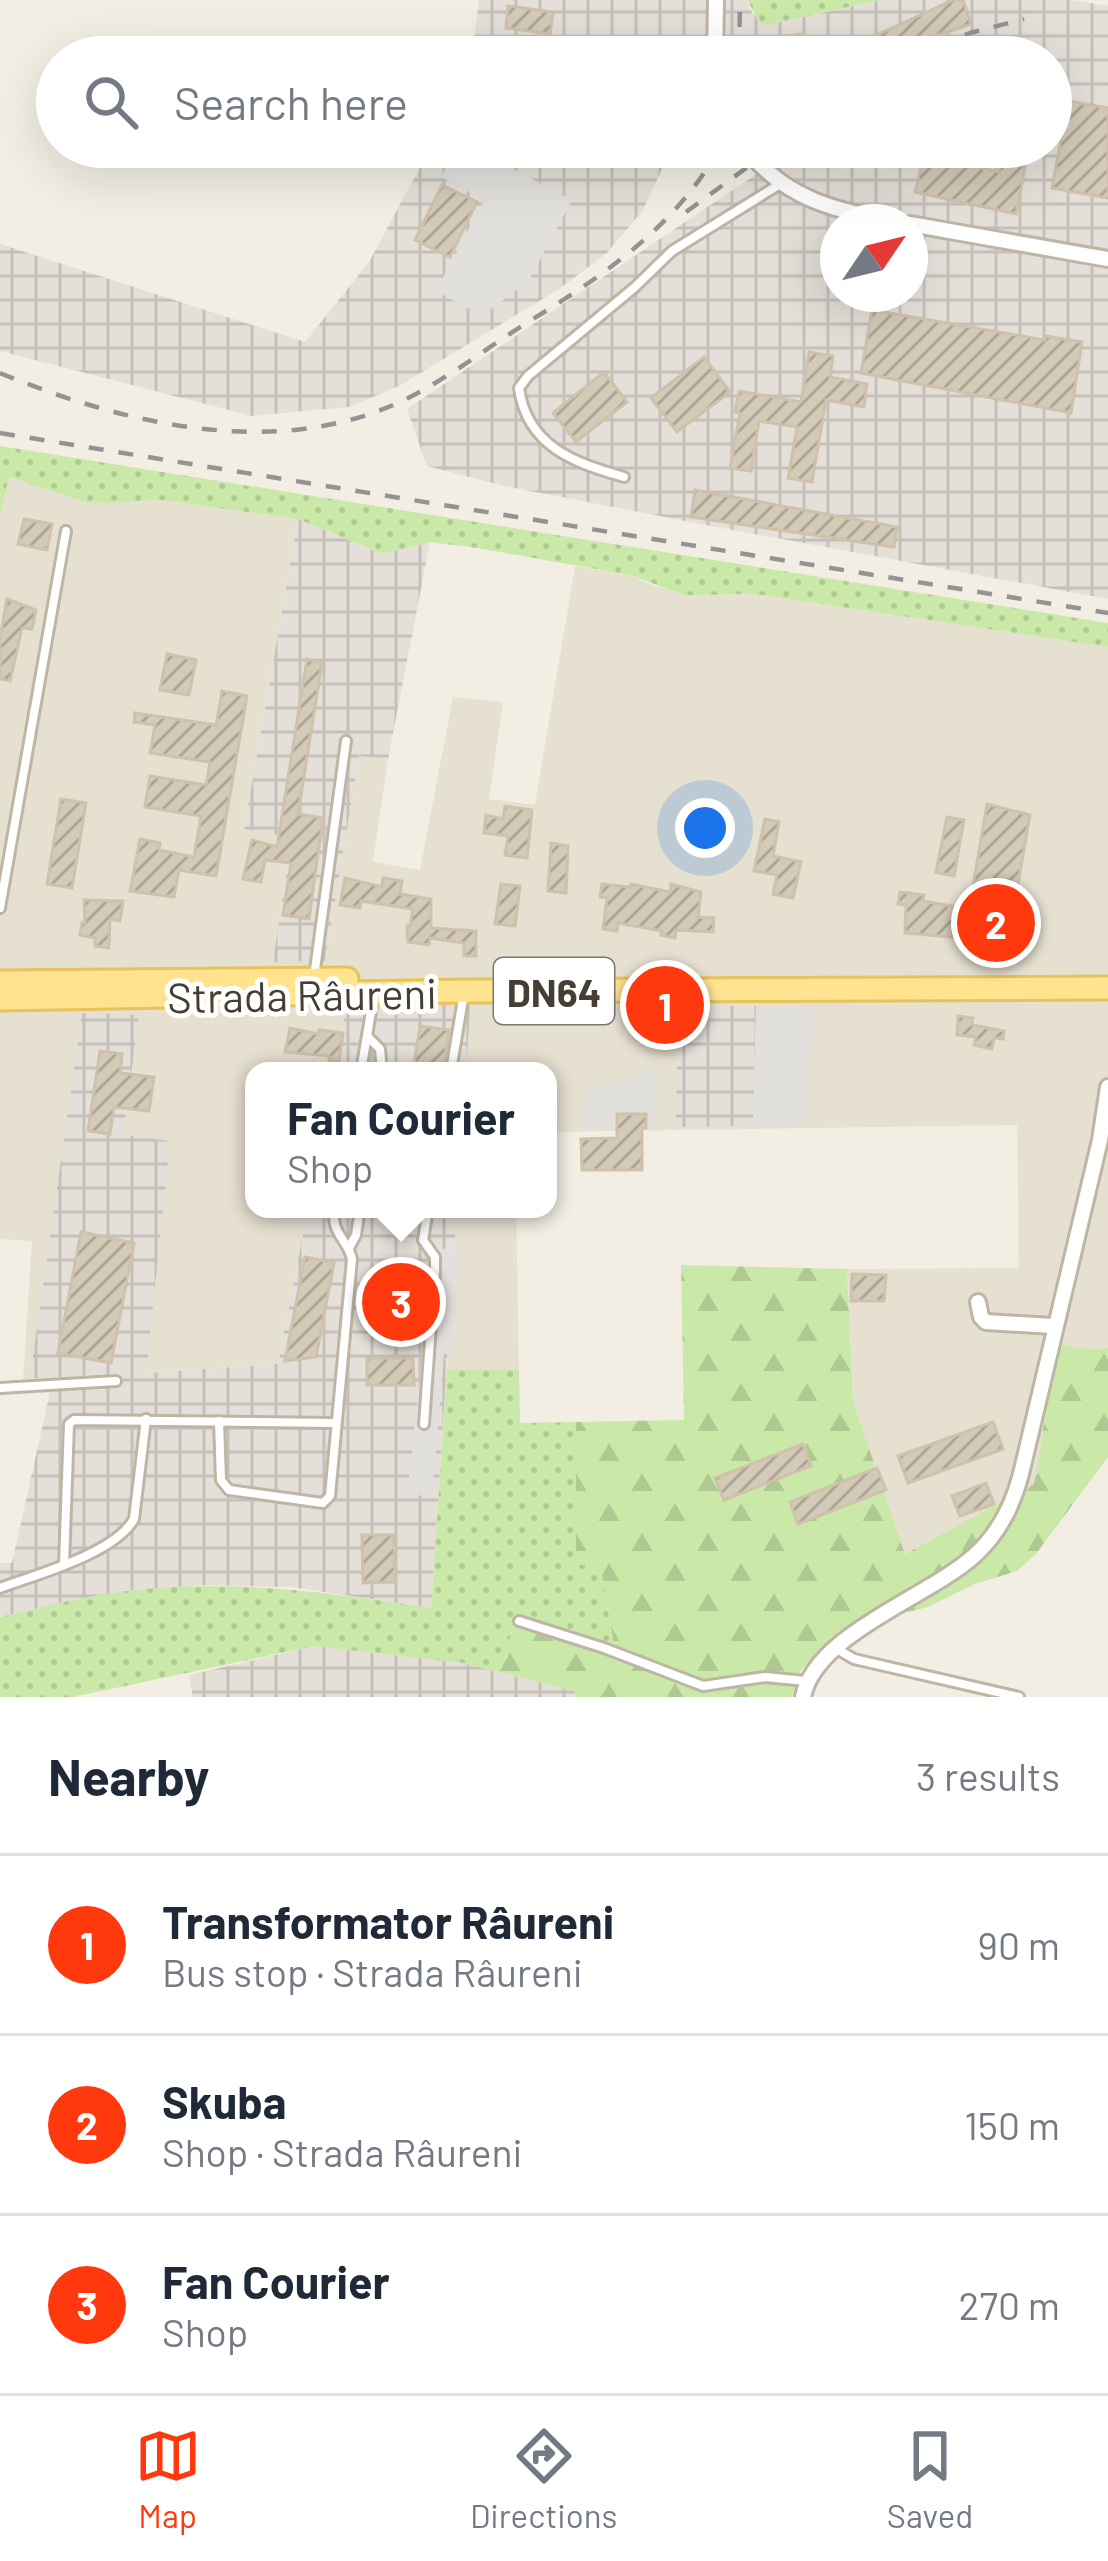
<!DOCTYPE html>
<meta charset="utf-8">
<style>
:root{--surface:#fff;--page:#f6f6f7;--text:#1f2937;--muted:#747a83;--line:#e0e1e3;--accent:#ff390d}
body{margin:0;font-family:Barlow,sans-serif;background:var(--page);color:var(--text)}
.compass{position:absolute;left:820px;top:204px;width:108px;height:108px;border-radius:50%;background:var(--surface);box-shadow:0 12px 48px #0002;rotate:55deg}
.you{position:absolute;left:705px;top:828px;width:42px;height:42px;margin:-30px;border:9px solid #fff;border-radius:50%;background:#1a73e8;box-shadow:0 0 0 18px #1a73e833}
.badge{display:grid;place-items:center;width:78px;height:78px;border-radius:50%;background:var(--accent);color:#fff;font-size:39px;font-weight:700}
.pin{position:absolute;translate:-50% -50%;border:6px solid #fff;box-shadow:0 3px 12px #0006}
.popup{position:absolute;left:245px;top:1062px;width:312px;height:156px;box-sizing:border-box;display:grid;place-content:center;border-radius:24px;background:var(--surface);filter:drop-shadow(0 3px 9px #0005);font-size:39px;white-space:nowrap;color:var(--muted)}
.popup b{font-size:45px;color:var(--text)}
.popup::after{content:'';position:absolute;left:50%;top:100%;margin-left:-24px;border:24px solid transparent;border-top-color:var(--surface)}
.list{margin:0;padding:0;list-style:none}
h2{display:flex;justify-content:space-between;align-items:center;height:156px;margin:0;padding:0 48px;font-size:51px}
h2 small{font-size:39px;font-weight:400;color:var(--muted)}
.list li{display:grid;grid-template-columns:78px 1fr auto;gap:36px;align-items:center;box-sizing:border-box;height:180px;padding:0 48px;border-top:3px solid var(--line)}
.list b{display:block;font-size:45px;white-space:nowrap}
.list p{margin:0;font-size:39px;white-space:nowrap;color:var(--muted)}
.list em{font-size:39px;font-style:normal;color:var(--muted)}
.icon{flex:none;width:66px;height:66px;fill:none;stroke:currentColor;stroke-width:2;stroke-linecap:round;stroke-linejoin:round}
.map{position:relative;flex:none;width:1108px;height:1697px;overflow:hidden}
.search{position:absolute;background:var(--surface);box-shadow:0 12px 48px #0002;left:36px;right:36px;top:36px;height:132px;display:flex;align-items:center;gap:30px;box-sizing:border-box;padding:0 42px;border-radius:66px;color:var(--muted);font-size:45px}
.sheet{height:696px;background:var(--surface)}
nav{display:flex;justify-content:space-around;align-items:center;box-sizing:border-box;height:168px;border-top:3px solid var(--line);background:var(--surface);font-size:33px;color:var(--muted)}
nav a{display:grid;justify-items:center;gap:6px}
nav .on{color:var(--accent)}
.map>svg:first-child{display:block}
.residential{fill:#e6e0d0}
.industrial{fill:url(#industrial-grid);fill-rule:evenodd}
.grass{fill:url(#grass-dots)}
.forest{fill:url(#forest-firs)}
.parking{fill:#e2e0dc}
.building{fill:url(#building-hatch);stroke:#cfc2ab;stroke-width:3}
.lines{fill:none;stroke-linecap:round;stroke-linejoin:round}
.lane-casing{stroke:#beb6a5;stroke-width:14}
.street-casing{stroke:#beb6a5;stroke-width:20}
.primary-casing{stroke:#e8c25b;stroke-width:27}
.lane{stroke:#fff;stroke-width:8}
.street{stroke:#fff;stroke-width:14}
.primary{stroke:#ffe38f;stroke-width:21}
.rail{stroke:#939393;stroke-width:4.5;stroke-dasharray:15 15;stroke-linecap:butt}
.labels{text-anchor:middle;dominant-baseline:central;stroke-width:10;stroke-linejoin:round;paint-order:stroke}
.shield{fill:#fff;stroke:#7c7870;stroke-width:3}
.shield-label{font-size:39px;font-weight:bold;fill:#443e33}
.street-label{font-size:42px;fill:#443e33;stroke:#fff}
</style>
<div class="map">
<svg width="1108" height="1697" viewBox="0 0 1108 1697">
<defs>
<pattern id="industrial-grid" width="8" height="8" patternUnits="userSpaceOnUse" patternTransform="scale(3)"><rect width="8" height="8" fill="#e4dfd8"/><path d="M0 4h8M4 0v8" fill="none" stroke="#c5c0ba"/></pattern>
<pattern id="grass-dots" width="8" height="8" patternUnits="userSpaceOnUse" patternTransform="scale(3)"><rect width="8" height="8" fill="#cae9a9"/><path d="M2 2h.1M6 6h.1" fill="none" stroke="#afc992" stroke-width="1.8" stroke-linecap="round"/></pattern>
<pattern id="forest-firs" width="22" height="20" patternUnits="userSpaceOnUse" patternTransform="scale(3)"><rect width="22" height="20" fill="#cae9a9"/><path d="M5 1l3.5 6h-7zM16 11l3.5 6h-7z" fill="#afc992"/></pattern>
<pattern id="building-hatch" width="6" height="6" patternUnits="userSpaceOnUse" patternTransform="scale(3)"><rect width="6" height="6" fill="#d4cab8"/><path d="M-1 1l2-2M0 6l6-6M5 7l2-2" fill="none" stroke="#aea596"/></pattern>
</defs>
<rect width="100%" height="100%" fill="#f2eee3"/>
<g class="residential">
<path d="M8 476 92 504 160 500 298 519 244 828 291 837 273 961H325L359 755 388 759 373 862 420 870 453 697 503 702 489 799 535 805 575 566 630 575 654 586 701 595 755 594 1108 647V1347L1097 1350 1063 1345 1054 1362 1034 1484 905 1554 853 1401 847 1269 1019 1268 1017 1125 548 1132V1071H466L471 998 348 999 334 1071H254V1209H308L278 1364 23 1381 32 1241 0 1239V514Z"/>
<path d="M457 1209H516L519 1369 447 1370Z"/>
</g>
<g class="industrial">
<path d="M479 0H748L752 13 767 25 880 0H1072L1108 6V599L717 527 504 486 427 466 407 409 773 163 770 147H1051V57H472ZM838 222H910V294H838Z"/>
<path d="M431 147H672L643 210 607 253 559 289 399 386 349 407 252 416 0 351V244L305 342 369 262Z"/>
<path d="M298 519 383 554 430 542 388 759 359 756 325 961 273 962 291 837 244 829Z"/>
<path d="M471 998 466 1071H334L348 999Z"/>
<path d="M695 1005 756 1006 753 1126 676 1127 677 1049 688 1009Z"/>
<path d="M82 1013 139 1015 123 1135 170 1141 146 1373 278 1364 308 1209H457L431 1608 291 1587 206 1585 134 1590 0 1617V1563H12L53 1379 71 1377 30 1378Z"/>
<path d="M314 1646 463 1663 575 1691 576 1697H193L189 1675Z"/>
</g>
<g class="grass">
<path d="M748 0H880L767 25 758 22Z"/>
<path d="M0 446 1108 623V647L755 594 684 595 630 575 477 548 430 542 383 554 298 519 160 500 92 504 9 477 0 514Z"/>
<path d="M519 1369 520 1423 576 1422V1564L601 1567 614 1646 514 1624 500 1672 463 1663 314 1646 73 1697H0V1617C45 1607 90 1594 136 1590 236 1579 332 1593 431 1608L447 1370Z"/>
</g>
<path class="forest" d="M681 1265 847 1269 853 1401 905 1554 1034 1484 1054 1362 1057 1349 1063 1345 1097 1350 1108 1347V1457L1036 1554 1017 1571 975 1584 928 1607 857 1625 801 1670 792 1697H576L574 1691 500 1672 514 1624 614 1645 601 1568 576 1564V1422L684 1420Z"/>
<g class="parking">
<path d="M456 147H471L572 200 528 282 482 316 436 291 484 200 441 177Z"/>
<path d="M815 1007 804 1126H753L756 1008Z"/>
<path d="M656 1065 657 1129 584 1127 585 1089 615 1084Z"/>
<path d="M434 1248 461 1251 451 1353 444 1354 432 1496 407 1495Z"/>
</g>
<g class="building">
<path d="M953 0H963L971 24 932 37 892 57H829Z"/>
<path d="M508 6 553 12 550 34 506 28Z"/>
<path d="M800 34 805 57H755L752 43Z"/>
<path d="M1068 101 1108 108V198L1052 188Z"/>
<path d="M1003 152 1027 157 1016 214 915 192 924 155 999 172Z"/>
<path d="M442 185 477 202 450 257 415 240Z"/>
<path d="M872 310 1045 340 1046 336 1082 342 1071 413 861 373Z"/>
<path d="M809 352 833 356 830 377 867 384 864 407 826 400 812 482 788 478 797 427 759 421 751 471 730 468 740 413 735 412 739 391 801 402Z"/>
<path d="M704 357 730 392 677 432 651 398Z"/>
<path d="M604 372 627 402 576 442 553 413Z"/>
<path d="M695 490 897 527 894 547 691 517Z"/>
<path d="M24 519 52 524 47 550 18 544Z"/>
<path d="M7 599 36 610 32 629 22 628 10 681 0 679V638Z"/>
<path d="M167 654 196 660 189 695 160 690Z"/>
<path d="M307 659 322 663 298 814 323 818 309 919 283 915 291 863 265 860 261 882 243 879 252 840 277 847Z"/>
<path d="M222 691 247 696 216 876 179 870 174 897 130 891 140 839 160 843 159 850 194 857 201 816 145 807 150 776 206 785 210 762 150 753 155 725 134 722 135 713 216 725Z"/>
<path d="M61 799 86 803 72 888 47 884Z"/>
<path d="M987 804 1030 815 1010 930 961 926 959 938 905 933 906 905 898 904 900 892 924 895 923 901 969 909Z"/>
<path d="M505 806 532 810 527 858 505 855 508 836 484 833 486 815 503 819Z"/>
<path d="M947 817 964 820 954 876 936 872Z"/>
<path d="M765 819 779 822 773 856 801 862 793 898 773 894 777 875 754 871Z"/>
<path d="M551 843 568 846 566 893 548 891Z"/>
<path d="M345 878 382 887 383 878 402 881 400 894 431 899V928L476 931V956H464V943L430 938 429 945 408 942 407 926H410L413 909 361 901 360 908 340 905Z"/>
<path d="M501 884 520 886 515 926 495 924Z"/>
<path d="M602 884 630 887 631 884 670 892 671 884 701 892 698 917 714 918 713 932 676 930 675 938 661 935 662 931 618 923 617 931 603 929 607 898 600 897Z"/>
<path d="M84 900 123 901 120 921 110 919 109 948 95 946V938L80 935 82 923H85Z"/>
<path d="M958 1016 973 1018 972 1025 1004 1031 1003 1039 994 1038 992 1049 974 1045 976 1037 957 1035Z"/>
<path d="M420 1026 449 1030 443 1071H413Z"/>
<path d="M290 1028 318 1034 319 1030 343 1033 339 1062 329 1060V1056L285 1052Z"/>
<path d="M100 1051 122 1054 120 1073 154 1077 149 1111 114 1107 110 1134 88 1131Z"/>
<path d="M617 1114H646V1128H642V1170H582L581 1139 617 1138Z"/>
<path d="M81 1232 134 1243 111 1363 58 1353Z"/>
<path d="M305 1257 334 1263 316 1357 285 1361Z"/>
<path d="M382 1272 421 1278 413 1338 374 1332Z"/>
<path d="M852 1274 886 1275 884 1301H851Z"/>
<path d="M367 1358H413L414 1385H367Z"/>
<path d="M993 1422 1003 1449 908 1483 898 1456Z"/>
<path d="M803 1444 811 1466 724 1500 715 1478Z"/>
<path d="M877 1468 886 1490 798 1524 790 1502Z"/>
<path d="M986 1483 994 1504 960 1516 952 1496Z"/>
<path d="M362 1535H394L395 1582 363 1583Z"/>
</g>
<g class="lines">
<g class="lane-casing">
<g id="lane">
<path d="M624 477C574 463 527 446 519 388L528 376 635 287 672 251 780 184"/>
<path d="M0 908 66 531"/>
<path d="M314 977 346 741"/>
<path d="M647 991 665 1039"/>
<path d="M368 1037 380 1049 382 1071"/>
<path d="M666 1042 687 994"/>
<path d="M361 1071 374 994"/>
<path d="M451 1071 464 993"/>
<path d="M349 1248 356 1235 360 1209"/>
<path d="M0 1388 116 1381"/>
<path d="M219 1421 221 1480 229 1490 323 1503 330 1496 352 1259C347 1238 330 1233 335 1209"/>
<path d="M424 1424 435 1270V1257L423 1240 428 1209"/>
<path d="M64 1564 69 1424 74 1420 335 1423"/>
<path d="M0 1588C37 1574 114 1554 134 1519L146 1419"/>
<path d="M519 1621 604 1648 703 1686 765 1677 806 1681"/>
<path d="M837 1649 854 1659 1019 1697"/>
</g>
</g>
<g class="street-casing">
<g id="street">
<path d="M715 57 716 0"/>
<path d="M745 147C785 200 837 211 899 222"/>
<path d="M910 224 1108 259"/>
<path d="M978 1302 981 1317 986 1322 1053 1326"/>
<path d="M803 1697C815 1634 929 1597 975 1555 998 1534 1013 1505 1021 1474L1100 1140 1108 1087"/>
</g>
</g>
<g class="primary-casing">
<g id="primary">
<path d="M0 982 347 979"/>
<path d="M0 999 464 991 1108 988"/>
</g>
</g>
<use href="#lane" class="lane"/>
<use href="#street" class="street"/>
<use href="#primary" class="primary"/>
<g class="rail">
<path d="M739 57 740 0"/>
<path d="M909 57 970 33 1024 19"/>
<path d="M686 212 775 147"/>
<path d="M0 373C131 427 294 465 425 389 462 368 497 341 533 319 606 274 678 224 720 147"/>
<path d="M0 433 1108 613"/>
</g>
</g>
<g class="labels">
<rect class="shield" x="494" y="958" width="120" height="66" rx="9"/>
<g class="shield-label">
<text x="554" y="991">DN64</text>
</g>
<g class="street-label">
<text transform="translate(302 994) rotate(-1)">Strada Râureni</text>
</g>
</g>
</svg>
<svg class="compass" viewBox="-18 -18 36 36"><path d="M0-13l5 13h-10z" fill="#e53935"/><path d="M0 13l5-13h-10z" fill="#747a83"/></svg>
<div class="you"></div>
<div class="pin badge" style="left:665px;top:1005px">1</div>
<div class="pin badge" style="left:996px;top:923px">2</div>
<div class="pin badge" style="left:401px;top:1302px">3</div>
<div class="popup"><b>Fan Courier</b>Shop</div>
<div class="search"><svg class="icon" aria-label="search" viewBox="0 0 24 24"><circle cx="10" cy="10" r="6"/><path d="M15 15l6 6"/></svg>Search here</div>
</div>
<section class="sheet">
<h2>Nearby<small>3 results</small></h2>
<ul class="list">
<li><span class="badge">1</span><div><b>Transformator Râureni</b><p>Bus stop · Strada Râureni</p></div><em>90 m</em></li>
<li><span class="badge">2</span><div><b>Skuba</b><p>Shop · Strada Râureni</p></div><em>150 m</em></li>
<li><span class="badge">3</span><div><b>Fan Courier</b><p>Shop</p></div><em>270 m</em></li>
</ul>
</section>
<nav>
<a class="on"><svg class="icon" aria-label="map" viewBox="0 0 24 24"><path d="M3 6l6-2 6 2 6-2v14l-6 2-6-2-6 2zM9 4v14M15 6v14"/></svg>Map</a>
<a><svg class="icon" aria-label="directions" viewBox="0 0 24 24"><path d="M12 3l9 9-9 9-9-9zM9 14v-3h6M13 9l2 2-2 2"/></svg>Directions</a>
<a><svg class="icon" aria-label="saved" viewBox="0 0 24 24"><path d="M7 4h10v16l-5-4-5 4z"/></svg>Saved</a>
</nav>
